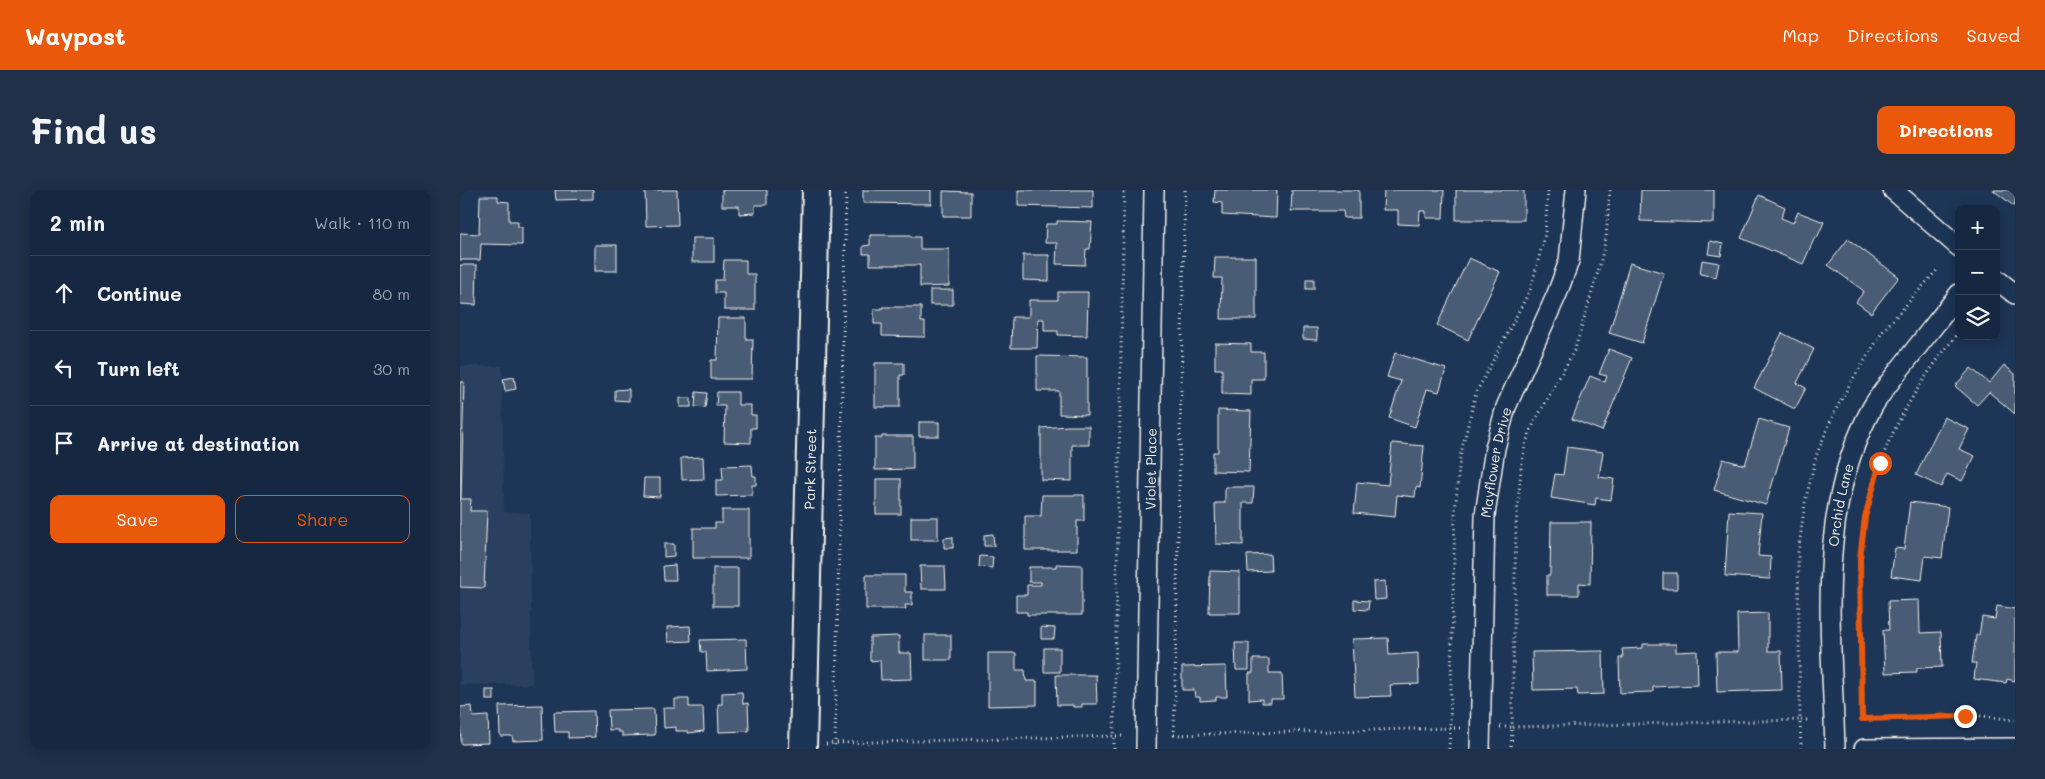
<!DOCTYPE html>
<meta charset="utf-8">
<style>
:root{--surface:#162841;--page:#1f3048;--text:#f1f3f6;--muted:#9ea6b1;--line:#35445a;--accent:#ea580c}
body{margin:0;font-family:Mali,sans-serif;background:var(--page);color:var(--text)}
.controls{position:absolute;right:15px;top:15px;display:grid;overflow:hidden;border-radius:10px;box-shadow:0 2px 12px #0003}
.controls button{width:45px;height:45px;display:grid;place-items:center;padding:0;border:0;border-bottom:1px solid var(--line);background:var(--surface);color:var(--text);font:25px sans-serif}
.stop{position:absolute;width:15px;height:15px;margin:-11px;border:4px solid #ea580c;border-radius:50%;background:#fff}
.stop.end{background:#ea580c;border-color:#fff;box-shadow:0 1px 5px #0008}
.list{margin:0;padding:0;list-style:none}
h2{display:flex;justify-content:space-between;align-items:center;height:65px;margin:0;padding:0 20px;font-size:21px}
h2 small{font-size:16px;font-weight:400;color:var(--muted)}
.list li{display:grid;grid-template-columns:32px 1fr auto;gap:15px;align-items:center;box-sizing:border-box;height:75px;padding:0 20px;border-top:1px solid var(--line)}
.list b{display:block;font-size:19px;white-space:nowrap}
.list em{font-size:16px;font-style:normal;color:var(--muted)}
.actions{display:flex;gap:10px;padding:15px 20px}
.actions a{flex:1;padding:11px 0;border:1px solid var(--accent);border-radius:10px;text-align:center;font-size:18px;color:var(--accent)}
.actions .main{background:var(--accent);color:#fff}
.icon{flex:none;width:28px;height:28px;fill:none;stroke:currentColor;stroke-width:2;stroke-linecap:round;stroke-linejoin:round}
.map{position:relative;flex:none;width:1555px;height:559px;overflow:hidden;border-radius:10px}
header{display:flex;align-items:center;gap:30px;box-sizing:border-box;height:70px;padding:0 25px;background:var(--accent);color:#fff}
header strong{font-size:24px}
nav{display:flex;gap:28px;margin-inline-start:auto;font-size:18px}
.intro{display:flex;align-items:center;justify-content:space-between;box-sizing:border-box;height:120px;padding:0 30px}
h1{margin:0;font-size:35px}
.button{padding:12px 22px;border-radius:10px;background:var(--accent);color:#fff;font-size:18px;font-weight:700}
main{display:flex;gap:30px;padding:0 30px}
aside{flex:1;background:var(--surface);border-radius:10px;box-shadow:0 2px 12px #0003}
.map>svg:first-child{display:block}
.built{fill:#2a4060}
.building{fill:#485b74;stroke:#f4f1e8}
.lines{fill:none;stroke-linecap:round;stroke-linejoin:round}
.street-casing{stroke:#f4f1e8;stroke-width:22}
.secondary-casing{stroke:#f4f1e8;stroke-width:30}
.path{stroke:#f4f1e8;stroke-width:3;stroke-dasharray:1 4;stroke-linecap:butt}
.street{stroke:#1d3557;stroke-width:19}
.secondary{stroke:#1d3557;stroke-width:26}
.route{stroke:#ea580c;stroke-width:6}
.labels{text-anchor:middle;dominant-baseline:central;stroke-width:4;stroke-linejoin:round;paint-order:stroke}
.street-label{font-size:14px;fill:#f4f1e8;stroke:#1d3557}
</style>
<header>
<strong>Waypost</strong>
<nav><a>Map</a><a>Directions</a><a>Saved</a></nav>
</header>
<div class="intro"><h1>Find us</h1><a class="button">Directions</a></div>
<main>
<aside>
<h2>2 min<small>Walk · 110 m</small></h2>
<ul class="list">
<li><svg class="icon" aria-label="ahead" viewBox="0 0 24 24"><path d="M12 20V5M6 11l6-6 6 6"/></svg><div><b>Continue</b></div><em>80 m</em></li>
<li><svg class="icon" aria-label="left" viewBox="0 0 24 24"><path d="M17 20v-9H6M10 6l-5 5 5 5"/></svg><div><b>Turn left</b></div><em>30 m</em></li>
<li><svg class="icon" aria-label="arrive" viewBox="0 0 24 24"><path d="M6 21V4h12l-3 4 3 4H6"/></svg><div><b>Arrive at destination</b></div></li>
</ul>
<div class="actions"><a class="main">Save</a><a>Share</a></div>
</aside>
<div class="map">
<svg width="1555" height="559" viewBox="0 0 1555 559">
<rect width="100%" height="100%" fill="#1d3557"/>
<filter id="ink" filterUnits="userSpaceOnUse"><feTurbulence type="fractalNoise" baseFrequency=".02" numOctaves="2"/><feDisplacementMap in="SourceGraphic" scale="10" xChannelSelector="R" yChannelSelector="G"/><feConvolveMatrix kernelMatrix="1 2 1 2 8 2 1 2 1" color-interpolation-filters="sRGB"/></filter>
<g filter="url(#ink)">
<path class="built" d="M0 176H42L44 322 70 323 72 494 0 495Z"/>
<g class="building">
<path d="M95 0H133V9L96 10Z"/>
<path d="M185 0H217L218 35 186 36Z"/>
<path d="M262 0H307V15H295V23L279 24V16H262Z"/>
<path d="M403 0H471V14L403 13Z"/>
<path d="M558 0H633V18L558 16Z"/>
<path d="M755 0H817L816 28 762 25V13L754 12Z"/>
<path d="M832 0H899V28H884L883 21H831Z"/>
<path d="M924 0H984L983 28H966V21H960L959 35 938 34V20H923Z"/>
<rect x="996" y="0" width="68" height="30"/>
<path d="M1181 0H1254V33L1180 31Z"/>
<path d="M1533 0H1555V17Z"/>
<path d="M483 1 511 2V26H483Z"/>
<path d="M1299 5 1325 17 1321 28 1333 33 1338 22 1364 32 1357 48 1355 47 1343 74 1281 48Z"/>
<path d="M20 6H38V11L49 12V31H58V37H62V55L21 54 20 70H0V43L19 44Z"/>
<path d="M597 31 632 32 630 59H626L625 75 596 74 597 53H585L586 34H597Z"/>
<path d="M410 45H451V47H460V59H489V96L460 97V75H410V64H403V56L410 55Z"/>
<rect x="232" y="48" width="22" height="24"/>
<path d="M1388 49 1439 87 1411 123 1396 112 1404 101 1368 75Z"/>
<path d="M1250 51 1263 54 1261 66 1248 64Z"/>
<rect x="135" y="55" width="22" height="26"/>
<path d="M563 65H589V91L563 90Z"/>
<path d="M755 67H796V129H761L762 88H754Z"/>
<path d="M1009 68 1040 82 1008 150 977 135Z"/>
<path d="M264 70H286V84H295V120H264V103H255V90H263Z"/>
<path d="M1242 70 1259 73 1256 87 1240 84Z"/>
<path d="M1170 73 1204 83 1182 153 1149 143Z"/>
<path d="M0 75H17L16 115 0 114Z"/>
<rect x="846" y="89" width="8" height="10"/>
<rect x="470" y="100" width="23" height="15"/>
<path d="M598 102H628L627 146 598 145V141H584V129H578L577 158H551L552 127H569V110H598Z"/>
<path d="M422 117H461V132H465V147L422 146V134H414V119H422Z"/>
<path d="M258 128H286V149H293L292 189H251V170H257Z"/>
<path d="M843 138H857V150L843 149Z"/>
<path d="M1322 143 1354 159 1337 193 1346 198 1335 219 1294 198Z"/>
<path d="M755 153 791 154V162H804V189H791V205L762 204V179H755Z"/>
<path d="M1149 159 1172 168 1142 241 1112 229 1130 186 1145 192 1147 186 1139 184Z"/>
<path d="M935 163 986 179 979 202 967 199 955 237 929 228 941 191 927 187Z"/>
<path d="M577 166 627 167V225L599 224V201H577Z"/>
<path d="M415 173H444V185H440V217H415Z"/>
<path d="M1544 175 1555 184V224L1529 202 1517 215 1495 196 1511 178 1529 193Z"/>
<path d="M54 187 56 199 45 201 43 189Z"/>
<path d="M0 192H4L1 309H11L10 321H27L24 398 0 397Z"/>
<path d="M169 199V211L155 210V200Z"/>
<path d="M236 202 247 203 245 218 235 217Z"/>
<path d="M257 202H278V215H291V225H296V238H291V253L264 252 265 216H256Z"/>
<rect x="220" y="208" width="11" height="9"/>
<path d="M758 220 791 221 789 282 753 281V262H758Z"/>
<path d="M1484 227 1509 239 1499 259 1515 266 1502 291 1487 284 1481 297 1456 285Z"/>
<path d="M1299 229 1329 238 1306 315 1254 300 1263 269 1285 275Z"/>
<rect x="459" y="232" width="20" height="14"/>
<path d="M608 236H629V255H612V291L581 290V238Z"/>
<path d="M422 246H453V279L415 280V248H422Z"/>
<path d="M932 253 964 256 960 298 956 297 955 307 937 305 935 327 894 323 897 292 928 295Z"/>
<path d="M1107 257 1143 262 1139 287 1154 289 1151 310 1136 308 1135 315 1091 308 1095 284 1103 285Z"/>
<path d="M243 267 244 289 222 290 221 268Z"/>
<path d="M292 275 293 286H296V295H292V305L256 306V290H263L262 276Z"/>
<path d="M184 288H200V307L183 306Z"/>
<rect x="416" y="289" width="25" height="35"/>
<path d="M765 297H794L793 313H783V355L756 354 755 313H765Z"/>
<path d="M582 305H624V331H617V360H565V326H581Z"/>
<path d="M1450 312 1488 317 1482 368 1465 366 1462 390 1431 386 1435 358 1444 359Z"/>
<path d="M262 320H289V368H233V338H255V333H262Z"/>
<path d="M1269 321 1302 323 1298 366 1311 367 1310 389 1265 386Z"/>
<rect x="451" y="327" width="27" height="23"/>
<path d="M1091 332H1131L1130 394 1119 393V405H1087V385H1090Z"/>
<path d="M533 344 534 356H524V345Z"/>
<path d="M493 347V358H484V348Z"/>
<path d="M204 354H214V366L204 367Z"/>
<path d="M810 364 811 381 788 382 787 365Z"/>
<path d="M520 366 533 367 532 378 519 377Z"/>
<path d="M596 374 622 375V425H567V422H556V405H567V395H581V392H569V377H596Z"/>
<path d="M215 375 216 390H204L203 376Z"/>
<path d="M460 376H485L486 399H461Z"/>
<rect x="253" y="378" width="25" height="38"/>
<path d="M750 381 780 382V423H749Z"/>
<rect x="1203" y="383" width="14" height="16"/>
<path d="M406 385H445V402H452V415H445L446 419H406Z"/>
<path d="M925 391 926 409 914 410 913 392Z"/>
<path d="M894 410 909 411 908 420 894 419Z"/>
<path d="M1459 410 1460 443 1481 442 1482 477 1457 478V482L1425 483 1423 440H1429L1428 411Z"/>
<path d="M1537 416 1555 419V491L1547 489 1546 493 1514 489 1516 473H1512L1516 445H1519L1522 427 1535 429Z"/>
<path d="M1308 423V461H1321L1322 500 1257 502 1256 462H1278L1277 424Z"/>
<path d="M230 436 231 451 208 452 207 437Z"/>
<path d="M581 437 595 438 594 449H581Z"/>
<rect x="465" y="445" width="26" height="25"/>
<path d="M439 446V463H451L452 489 421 490 420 470 410 471V447Z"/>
<path d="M928 448 929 465 958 463 959 494 930 495 931 506 895 507 892 449Z"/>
<path d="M286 449 287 479 247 481 246 462H241L240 450Z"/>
<path d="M775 453H789V480H776Z"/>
<path d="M1183 454H1216V462L1237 461 1238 495 1193 497V502L1160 503 1159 468H1163L1162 459 1183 458Z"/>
<rect x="584" y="458" width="16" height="24"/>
<path d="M1143 461 1144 504 1118 505 1117 499 1073 500 1072 462Z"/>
<path d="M528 463H556V480H565L566 491H577V515L528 516Z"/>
<path d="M793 469H809V483H822L823 509H811V513H802V509L789 510V483H793Z"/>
<path d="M766 476 767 507H756V510L740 511V507H735L734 500H722V477Z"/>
<path d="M596 485H636L637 514H622V517H613V515H597Z"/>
<rect x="26" y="500" width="8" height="10"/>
<path d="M282 502 283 514 288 513 289 541 259 542 258 514H262V503Z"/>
<path d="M215 509H229V517H243L244 541 228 543V541H216V537L204 538 203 518H215Z"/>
<path d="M82 515 83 550 53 551 52 546H40L39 516Z"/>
<path d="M12 516 13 527 28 526 29 553 1 554 0 517Z"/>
<path d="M194 519 195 545 162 546V542H158V540H149L148 520Z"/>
<path d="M134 521 135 547 108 548V542H95L94 522Z"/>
</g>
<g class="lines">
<g class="street-casing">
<g id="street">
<path d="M1433 0 1499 57"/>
<path d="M1536 89 1555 104"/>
<path id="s1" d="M686 559 694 0"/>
<path id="s2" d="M1020 559 1025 325 1035 258 1046 217 1097 104 1109 71 1116 0"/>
<path id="s3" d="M1375 559C1372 444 1354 321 1413 216 1423 200 1435 185 1447 170 1464 148 1482 126 1499 104"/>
<path d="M1404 559 1555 558"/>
</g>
</g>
<g class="secondary-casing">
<g id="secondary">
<path id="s4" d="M343 559 356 0"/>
</g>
</g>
<g class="path">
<path d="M386 0 375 553 654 546 664 0"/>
<path d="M725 0 714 545 990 538 995 322 1000 267 1016 203 1071 98 1085 44 1088 0"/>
<path d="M1150 0 1146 48 1140 75 1115 159 1074 233 1065 255 1061 279 1056 336 1052 537 1340 530 1338 363 1345 313 1356 266 1374 223 1391 192 1423 141 1478 79"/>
<path d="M1499 142C1455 196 1418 257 1405 327 1399 359 1400 393 1400 426 1401 460 1402 494 1402 529L1522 526 1555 530"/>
<path d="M1040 537H1052L1051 559"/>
<path d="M366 554 375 553 374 559"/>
<path d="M654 559V546H665"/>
<path d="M989 559 990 538H1002"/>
<path d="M1341 559 1340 530H1355"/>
</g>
<use href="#street" class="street"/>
<use href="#secondary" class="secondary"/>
</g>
</g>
<g class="lines" filter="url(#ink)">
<path class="route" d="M1420 273 1405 327 1400 368 1402 529 1505 526"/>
</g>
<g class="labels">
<g class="street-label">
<text stroke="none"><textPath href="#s2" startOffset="288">Mayflower Drive</textPath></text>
<text stroke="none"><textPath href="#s4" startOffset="280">Park Street</textPath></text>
<text stroke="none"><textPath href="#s1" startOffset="280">Violet Place</textPath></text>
<text stroke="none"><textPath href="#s3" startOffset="245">Orchid Lane</textPath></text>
</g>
</g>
</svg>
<div class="controls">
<button>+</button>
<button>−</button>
<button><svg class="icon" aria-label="layers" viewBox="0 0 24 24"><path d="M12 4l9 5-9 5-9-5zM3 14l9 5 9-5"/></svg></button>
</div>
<div class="stop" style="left:1420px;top:273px"></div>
<div class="stop end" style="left:1505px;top:526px"></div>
</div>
</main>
